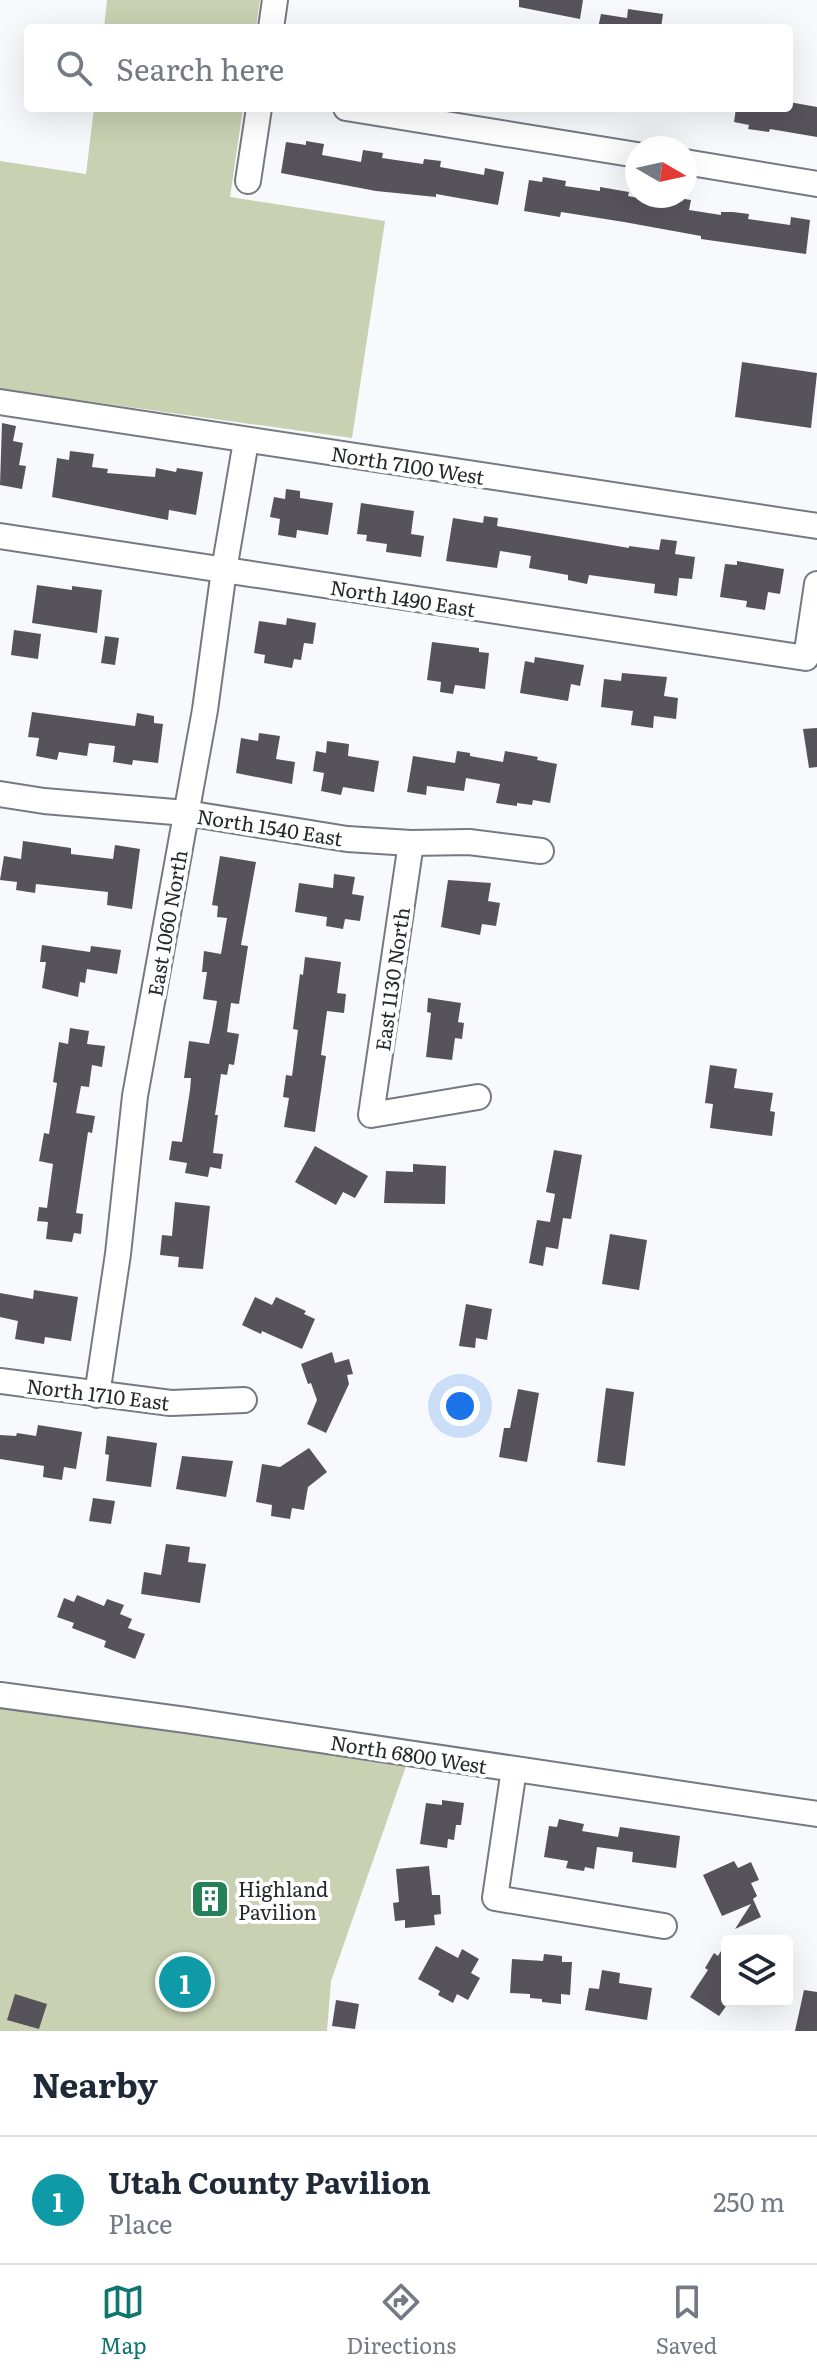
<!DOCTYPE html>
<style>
:root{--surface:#fff;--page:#f6f6f7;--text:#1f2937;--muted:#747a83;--line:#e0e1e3;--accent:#0f766e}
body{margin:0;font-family:Literata,serif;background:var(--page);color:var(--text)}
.controls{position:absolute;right:24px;bottom:24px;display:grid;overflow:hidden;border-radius:8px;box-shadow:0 8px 32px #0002}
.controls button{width:72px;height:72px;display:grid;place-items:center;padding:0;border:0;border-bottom:2px solid var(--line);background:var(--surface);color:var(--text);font:40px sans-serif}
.compass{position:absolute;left:625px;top:136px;width:72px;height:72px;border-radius:50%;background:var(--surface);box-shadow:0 8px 32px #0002;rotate:99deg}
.you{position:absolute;left:460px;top:1406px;width:28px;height:28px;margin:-20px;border:6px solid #fff;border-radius:50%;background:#1a73e8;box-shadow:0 0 0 12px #1a73e833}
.badge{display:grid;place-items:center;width:52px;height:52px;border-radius:50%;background:var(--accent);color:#fff;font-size:26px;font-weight:700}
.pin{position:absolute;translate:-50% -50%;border:4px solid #fff;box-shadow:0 2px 8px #0006}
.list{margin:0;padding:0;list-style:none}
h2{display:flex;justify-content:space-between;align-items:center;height:104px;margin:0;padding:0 32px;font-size:34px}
h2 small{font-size:26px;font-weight:400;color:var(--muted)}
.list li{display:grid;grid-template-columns:52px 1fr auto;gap:24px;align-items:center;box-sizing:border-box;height:128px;padding:0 32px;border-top:2px solid var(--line)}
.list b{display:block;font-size:30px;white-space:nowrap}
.list p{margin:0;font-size:26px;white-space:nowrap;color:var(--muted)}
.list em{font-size:26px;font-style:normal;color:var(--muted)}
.icon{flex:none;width:44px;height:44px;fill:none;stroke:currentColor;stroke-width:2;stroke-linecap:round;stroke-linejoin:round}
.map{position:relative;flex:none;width:817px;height:2031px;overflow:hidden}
.search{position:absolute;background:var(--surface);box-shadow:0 8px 32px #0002;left:24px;right:24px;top:24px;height:88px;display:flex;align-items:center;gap:20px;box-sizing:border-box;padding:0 28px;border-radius:8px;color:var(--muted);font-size:30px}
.sheet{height:232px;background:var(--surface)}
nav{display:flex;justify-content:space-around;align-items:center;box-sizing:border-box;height:112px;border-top:2px solid var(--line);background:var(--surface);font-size:22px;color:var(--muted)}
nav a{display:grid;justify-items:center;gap:4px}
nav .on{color:var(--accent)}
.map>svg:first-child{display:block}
.green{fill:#c8d1b1}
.building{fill:#57535b}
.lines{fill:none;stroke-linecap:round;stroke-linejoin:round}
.minor-casing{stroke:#757982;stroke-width:28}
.minor{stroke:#fff;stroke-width:24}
.labels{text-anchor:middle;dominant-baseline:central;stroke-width:8;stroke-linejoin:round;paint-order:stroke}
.street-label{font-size:20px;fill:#27292c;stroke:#fff}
.poi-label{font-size:20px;fill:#27292c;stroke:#fff;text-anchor:start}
</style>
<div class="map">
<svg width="817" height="2031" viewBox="0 0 817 2031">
<rect width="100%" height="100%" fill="#f8f9fd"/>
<g class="green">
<path d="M107 0H260L256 28H104Z"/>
<path d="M94 108H243L230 197 385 221 352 438 0 389V161L86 174Z"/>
<path d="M0 1697 406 1766 331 1981 327 2031H0Z"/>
</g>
<g class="building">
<path d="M519 0H583L580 19 519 7Z"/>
<path d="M628 9 663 14 661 28H598L601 14 627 18Z"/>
<path d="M789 102 817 107V137L770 129 769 132 748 129 749 125 734 122 736 108H789Z"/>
<path d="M306 141 324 144 322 155 361 162 363 150 383 153 382 158 423 164 424 159 441 161 440 167 484 175 485 168 504 172 498 205 436 194V197L376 191 281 173 286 142 306 145Z"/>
<path d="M543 177 566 181 565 186 600 191V187L629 192 628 196 669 204 671 197 691 200 689 210 721 215V212H733L749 214 748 219 790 225 791 217 810 220 806 254 701 239V236L624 222 561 212 560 217 524 211 529 180 542 182Z"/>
<path d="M742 362 817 373 811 428 735 417Z"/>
<path d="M2 423 16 426 13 441 23 443 19 465 26 466 22 489 0 485Z"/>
<path d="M70 451 94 454 92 467 108 469 107 473 155 477 156 468 176 472 177 468 203 472 196 515 169 510 168 520 52 497 57 458 69 460Z"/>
<path d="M286 489 300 491V498L333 503 328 535 297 530 296 538 278 535 280 519 270 517 274 497 285 499Z"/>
<path d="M361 503 414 511 411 534 424 536 421 557 386 552 387 544 366 541 367 535 357 534Z"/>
<path d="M484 516 498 518 497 526 629 548V546L659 550 661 539 677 541 675 554 695 557 692 579 679 578 677 596 654 593 655 584 589 575 587 584 568 580V575L529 568 531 556 500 551 497 568 446 561 453 518 483 523Z"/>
<path d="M737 561 784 569 780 594 768 592 765 610 746 607 747 601 720 597 725 564 737 565Z"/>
<path d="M37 585 72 590V586L102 590 97 633 32 623Z"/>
<path d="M287 618 316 623 313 644 304 643 301 660 294 659 292 668 264 663 265 655 254 653 259 621 286 625Z"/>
<path d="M14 630 41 634 38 659 11 655Z"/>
<path d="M105 636 119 638 115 665 101 663Z"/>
<path d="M432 642 479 648V652L489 653 485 689 455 685 453 694 440 692 441 682 427 680Z"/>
<path d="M535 657 584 665 580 686 571 684 568 701 520 693 525 661 534 663Z"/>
<path d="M622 673 667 677 664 696 678 698 676 719 654 716 653 728 631 725 633 711 601 707 604 679 621 681Z"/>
<path d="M32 712 135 726 137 713 154 716V723L163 724 158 763 133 760 132 765 113 762 115 746 89 743 87 756 59 752 57 760 36 756 39 738 28 737Z"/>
<path d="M817 728V767L809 768 803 729Z"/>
<path d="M259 733 280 736 276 759 295 762 292 784 236 773 241 738 258 741Z"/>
<path d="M327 741 349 744 348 756 379 761 374 792 343 787 341 795 321 791 324 773 313 771 316 751 326 753Z"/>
<path d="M457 751 470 753V756L503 762 505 751 538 757 537 760 557 764 550 803 533 800 532 805 517 803V806L496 803 500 784 466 778 464 791 427 786 426 795 407 792 413 756 455 763Z"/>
<path d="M23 841 71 848V854L113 859 115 845 140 849 132 909 107 905 108 892 36 884 35 893 16 890 17 882 0 880 4 856 21 859Z"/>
<path d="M220 856 256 862 241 945 248 946 239 1004 231 1003 227 1032 239 1034 234 1065 229 1064 227 1075 221 1074 215 1115H218L213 1153 223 1154 221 1169 210 1167 208 1177 185 1173 187 1163 169 1160 172 1141 182 1142 190 1090 191 1078H184L189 1041 209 1044 212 1030 217 1001 203 999 207 972H202L204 951 221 954 227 918 217 917 218 906 212 905Z"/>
<path d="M334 874 355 877 352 894 364 896 360 921 345 919 343 929 326 926 327 917 295 912 299 883 333 888Z"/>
<path d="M448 880 491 883 488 901 500 903 496 926 482 924 480 935 441 927Z"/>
<path d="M42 945 90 952 91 946 121 950 117 974 87 969 85 983 80 982 78 997 42 988 46 962H40Z"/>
<path d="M305 957 341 962 337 993 346 994 344 1013 327 1011 321 1055 326 1056 315 1132 284 1127 289 1098 283 1097 286 1075 292 1076 298 1030 293 1029 300 974 303 975Z"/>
<path d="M428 998 461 1003 458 1022 464 1023 462 1039 455 1038 452 1060 426 1057 431 1013 427 1012Z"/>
<path d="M70 1028 89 1031 87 1044 105 1046 102 1067 92 1065 89 1087 81 1086 76 1113 95 1116 92 1133 88 1132 76 1213 83 1214 81 1234 74 1233 72 1242 46 1239 48 1222 37 1221 39 1207 47 1208 53 1164 39 1161 44 1133 49 1134 57 1083 53 1082 59 1042 68 1044Z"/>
<path d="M710 1065 737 1069 734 1088 773 1093 770 1111 775 1112 772 1136 710 1128 713 1104 705 1103Z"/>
<path d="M315 1146 368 1176 355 1198 343 1192 336 1205 295 1182Z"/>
<path d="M554 1150 582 1155 571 1219 563 1218 558 1249 546 1247 543 1266 529 1263 537 1220 550 1222 555 1194 546 1192Z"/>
<path d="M413 1164 446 1166 445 1204 384 1203 386 1171 413 1172Z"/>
<path d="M175 1202 210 1206 203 1269 178 1267 179 1257 160 1255 162 1235 172 1236Z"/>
<path d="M610 1234 647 1240 639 1290 602 1284Z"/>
<path d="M34 1290 78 1297 71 1341 45 1337 44 1344 15 1339 18 1321 0 1317V1293L33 1299Z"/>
<path d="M255 1297 272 1305 276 1297 306 1311 304 1314 315 1319 302 1349 262 1331 261 1334 242 1325Z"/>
<path d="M466 1304 492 1309 487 1340 476 1338 475 1348 459 1346Z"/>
<path d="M332 1352 335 1363 349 1359 353 1374 347 1375 349 1384 326 1433 307 1424 317 1400 311 1383 308 1384 301 1364Z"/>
<path d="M606 1388 634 1392 625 1466 597 1462Z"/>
<path d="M518 1389 539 1393 527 1462 499 1457 504 1428H510Z"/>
<path d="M38 1425 82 1432 76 1469 64 1467 62 1480 43 1477 44 1466 0 1459V1435L16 1436 17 1433 36 1436Z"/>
<path d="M107 1436 157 1443 151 1487 106 1481 109 1455 105 1454Z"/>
<path d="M309 1448 327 1472 308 1487 304 1510 292 1508 290 1519 271 1516 272 1505 256 1502 262 1464 280 1467Z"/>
<path d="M182 1456 233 1461 226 1497 176 1489Z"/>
<path d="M93 1498 115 1501 111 1524 89 1521Z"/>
<path d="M166 1544 190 1547 188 1562 206 1564 200 1603 141 1594 144 1572 161 1575Z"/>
<path d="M77 1595 104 1606 107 1599 124 1605 120 1614 132 1619 128 1628 145 1634 135 1659 104 1647 106 1641 72 1628 74 1623 57 1617 64 1598 74 1602Z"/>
<path d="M442 1800 464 1803 461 1825H456L454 1840 448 1839 447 1848 420 1844 426 1803 442 1805Z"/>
<path d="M559 1819 584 1824 582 1831 618 1837 620 1827 680 1836 676 1868 632 1862 633 1852 597 1847 594 1869 585 1867 584 1871 566 1868 568 1861 544 1857 549 1826 557 1827Z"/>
<path d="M734 1861 738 1868 751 1862 759 1880 751 1883 757 1896 753 1899 761 1917 735 1929 751 1904 722 1916 703 1875Z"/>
<path d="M429 1866 432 1895H440L441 1914 434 1915 435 1925 405 1928V1920L395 1921 393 1903 399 1902 396 1869Z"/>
<path d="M202 1880 228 1888 218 1918 193 1911Z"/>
<path d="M727 1941V2005L719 2016 690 1997 708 1970 705 1968 714 1953 718 1956Z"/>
<path d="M436 1946 458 1958 462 1949 479 1959 471 1973 480 1978 468 2000 457 1994 453 2003 438 1995 440 1991 418 1979Z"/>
<path d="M544 1954 562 1956V1962H572L570 1995 561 1994V2004L542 2002V1999L530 1998V1994L510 1993 512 1959 543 1961Z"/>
<path d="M177 1963 202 1970 193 2002 167 1995Z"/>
<path d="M602 1970 620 1973 619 1983 652 1988 647 2020 585 2010 589 1988 599 1989Z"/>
<path d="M804 1990 817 1992V2031H795Z"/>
<path d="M15 1994 47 2004 39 2029 7 2020Z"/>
<path d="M336 2000 359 2004 355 2029 332 2026Z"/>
</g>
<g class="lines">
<g class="minor-casing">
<g id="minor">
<path d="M271 28 275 0"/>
<path d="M346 108 637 155"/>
<path d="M685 162 817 184"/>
<path d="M248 181 259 108"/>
<path d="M0 402 817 526"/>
<path d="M0 536 806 658 817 584"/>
<path d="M0 794 44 801 186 813 347 839 411 843 469 842 541 851"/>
<path d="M411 843 371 1115 478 1097"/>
<path d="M0 1381 171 1403 244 1400"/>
<path d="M97 1395 118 1254 135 1096 205 710 224 570 244 453"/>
<path d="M0 1695 186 1720 817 1814"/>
<path d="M514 1769 495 1898 664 1926"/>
</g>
</g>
<use href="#minor" class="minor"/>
</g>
<defs>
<g id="building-square" transform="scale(2)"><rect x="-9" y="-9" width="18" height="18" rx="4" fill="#258157" stroke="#fff"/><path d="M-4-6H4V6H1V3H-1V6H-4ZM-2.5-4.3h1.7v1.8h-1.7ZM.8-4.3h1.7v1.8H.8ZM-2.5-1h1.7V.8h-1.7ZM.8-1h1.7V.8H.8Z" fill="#fff"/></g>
</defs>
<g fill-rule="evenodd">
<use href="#building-square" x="210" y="1899"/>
</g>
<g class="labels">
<g class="street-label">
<text transform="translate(408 464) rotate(9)">North 7100 West</text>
<text transform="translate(403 597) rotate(9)">North 1490 East</text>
<text transform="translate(270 826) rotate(9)">North 1540 East</text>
<text transform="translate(166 923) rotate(-80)">East 1060 North</text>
<text transform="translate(391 979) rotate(-82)">East 1130 North</text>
<text transform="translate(98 1393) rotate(7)">North 1710 East</text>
<text transform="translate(409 1753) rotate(9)">North 6800 West</text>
</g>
<g class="poi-label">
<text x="238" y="1888">Highland<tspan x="238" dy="23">Pavilion</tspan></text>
</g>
</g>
</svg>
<div class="controls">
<button><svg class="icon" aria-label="layers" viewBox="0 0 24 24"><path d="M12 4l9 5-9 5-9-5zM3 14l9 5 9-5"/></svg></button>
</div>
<svg class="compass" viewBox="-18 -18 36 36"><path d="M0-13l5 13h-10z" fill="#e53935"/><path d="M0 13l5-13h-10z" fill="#747a83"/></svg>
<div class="you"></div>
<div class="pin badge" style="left:185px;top:1982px;background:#0f9aa8">1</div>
<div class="search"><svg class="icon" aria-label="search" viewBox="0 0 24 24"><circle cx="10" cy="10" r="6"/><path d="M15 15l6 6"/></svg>Search here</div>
</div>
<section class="sheet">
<h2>Nearby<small></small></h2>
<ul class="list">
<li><span class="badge" style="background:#0f9aa8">1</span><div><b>Utah County Pavilion</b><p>Place</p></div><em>250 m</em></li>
</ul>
</section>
<nav>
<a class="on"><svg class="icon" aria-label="map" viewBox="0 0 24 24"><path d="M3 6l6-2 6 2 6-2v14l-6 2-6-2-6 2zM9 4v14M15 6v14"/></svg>Map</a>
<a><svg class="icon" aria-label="directions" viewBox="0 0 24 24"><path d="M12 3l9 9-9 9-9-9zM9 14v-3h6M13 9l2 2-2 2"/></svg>Directions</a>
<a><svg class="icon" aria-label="saved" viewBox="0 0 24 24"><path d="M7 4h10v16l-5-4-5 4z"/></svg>Saved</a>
</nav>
